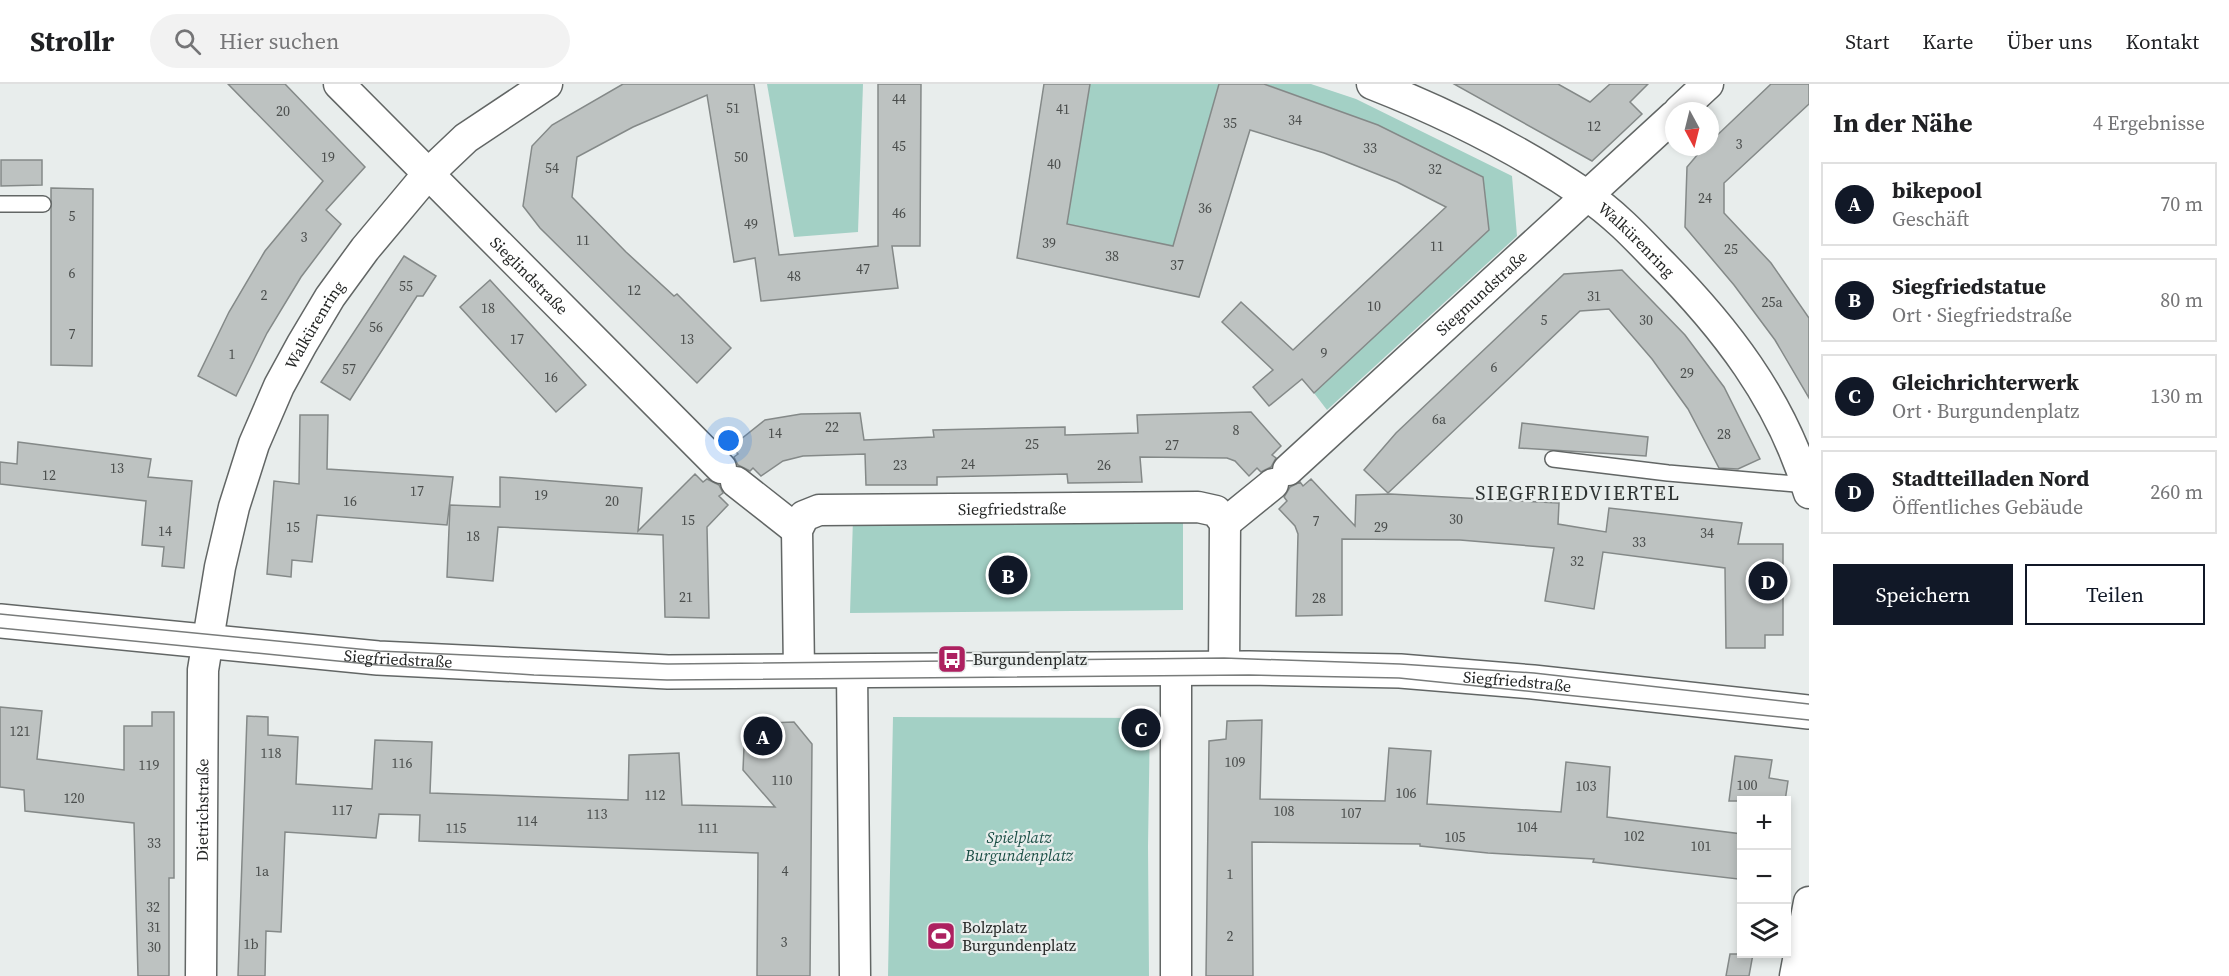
<!DOCTYPE html>
<html lang="de">
<meta charset="utf-8">
<style>
:root{--surface:#fff;--page:#f2f2f2;--text:#202124;--muted:#757577;--line:#e0e0e0;--accent:#111827}
body{margin:0;font-family:"Source Serif 4",serif;background:var(--page);color:var(--text)}
.controls{position:absolute;right:18px;bottom:18px;display:grid;overflow:hidden;border-radius:0px;box-shadow:0 3px 9px #0003}
.controls button{width:54px;height:54px;display:grid;place-items:center;padding:0;border:0;border-bottom:2px solid var(--line);background:var(--surface);color:var(--text);font:30px sans-serif}
.compass{position:absolute;left:1665px;top:18px;width:54px;height:54px;border-radius:50%;background:var(--surface);box-shadow:0 3px 9px #0003;rotate:173deg}
.you{position:absolute;left:729px;top:357px;width:21px;height:21px;margin:-15px;border:4px solid #fff;border-radius:50%;background:#1a73e8;box-shadow:0 0 0 9px #1a73e833}
.badge{display:grid;place-items:center;width:39px;height:39px;border-radius:50%;background:var(--accent);color:#fff;font-size:20px;font-weight:700}
.pin{position:absolute;translate:-50% -50%;border:3px solid #fff;box-shadow:0 2px 6px #0006}
.list{margin:0;padding:0;list-style:none}
h2{display:flex;justify-content:space-between;align-items:center;height:78px;margin:0;padding:0 24px;font-size:26px}
h2 small{font-size:20px;font-weight:400;color:var(--muted)}
.list li{display:grid;grid-template-columns:39px 1fr auto;gap:18px;align-items:center;box-sizing:border-box;height:84px;margin:0 12px 12px;padding:0 12px;border:2px solid var(--line);border-radius:0px}
.list b{display:block;font-size:22px;white-space:nowrap}
.list p{margin:0;font-size:20px;white-space:nowrap;color:var(--muted)}
.list em{font-size:20px;font-style:normal;color:var(--muted)}
.actions{display:flex;gap:12px;padding:18px 24px}
.actions a{flex:1;padding:14px 0;border:2px solid var(--accent);border-radius:0px;text-align:center;font-size:21px;color:var(--accent)}
.actions .main{background:var(--accent);color:#fff}
.icon{flex:none;width:33px;height:33px;fill:none;stroke:currentColor;stroke-width:2;stroke-linecap:round;stroke-linejoin:round}
.map{position:relative;flex:none;width:1809px;height:892px;overflow:hidden}
header{display:flex;align-items:center;gap:36px;box-sizing:border-box;height:84px;padding:0 30px;background:var(--surface);border-bottom:2px solid var(--line)}
header strong{font-size:28px}
nav{display:flex;gap:33px;margin-inline-start:auto;font-size:21px}
.search{width:420px;height:54px;background:var(--page);display:flex;align-items:center;gap:15px;box-sizing:border-box;padding:0 21px;border-radius:33px;color:var(--muted);font-size:22px}
main{display:flex}
aside{flex:1;background:var(--surface)}
.map>svg:first-child{display:block}
.green{fill:#a3d0c5}
.building{fill:#bdc2c1;stroke:#848988;stroke-width:1.5}
.lines{fill:none;stroke-linecap:round;stroke-linejoin:round}
.lane-casing{stroke:#626665;stroke-width:18}
.street-casing{stroke:#626665;stroke-width:33}
.secondary-casing{stroke:#626665;stroke-width:36}
.lane{stroke:#fff;stroke-width:15}
.street{stroke:#fff;stroke-width:30}
.secondary{stroke:#fff;stroke-width:33}
.tram{stroke:#797c7b;stroke-width:1.5}
.labels{text-anchor:middle;dominant-baseline:central;stroke-width:4.5;stroke-linejoin:round;paint-order:stroke}
.number-label{font-size:14px;fill:#4a4d4c}
.street-label{font-size:16px;fill:#242625;stroke:#e8edec}
.poi-label{font-size:16px;fill:#242625;stroke:#e8edec;text-anchor:start}
.park-label{font-size:16px;font-style:italic;fill:#1a4e45;stroke:#e8edec}
.quarter-label{font-size:20px;letter-spacing:1.5px;fill:#2e3332;stroke:#e8edec}
</style>
<header>
<strong>Strollr</strong>
<div class="search"><svg class="icon" aria-label="search" viewBox="0 0 24 24"><circle cx="10" cy="10" r="6"/><path d="M15 15l6 6"/></svg>Hier suchen</div>
<nav><a>Start</a><a>Karte</a><a>Über uns</a><a>Kontakt</a></nav>
</header>
<main>
<div class="map">
<svg width="1809" height="892" viewBox="0 0 1809 892">
<rect width="100%" height="100%" fill="#e8edec"/>
<g class="green">
<path d="M767 0H863L858 148 794 153Z"/>
<path d="M1090 0H1219L1173 162 1067 140Z"/>
<path d="M1265 0H1311L1356 15 1512 92 1517 152 1327 326 1314 309 1489 146 1483 93 1378 41Z"/>
<path d="M1183 432V526L850 529 853 435Z"/>
<path d="M893 633 1150 634 1148 762 1149 892H888Z"/>
</g>
<g class="building">
<path d="M228 0H285L365 83 326 126 341 140 301 193 267 249 236 312 198 292 229 228 265 167 323 97Z"/>
<path d="M623 0H754L779 171 878 162V0H921L920 162H892L898 204 761 217 755 174 734 178 707 11 633 43 577 73 572 113 626 168 674 212 677 210 731 264 697 299 540 144 523 122 532 62 552 41Z"/>
<path d="M1044 0H1090L1067 140 1173 162 1219 0H1264L1378 41 1483 93 1489 146 1314 309 1302 295 1269 322 1253 303 1273 286 1222 238 1241 218 1293 266 1446 123 1397 98 1324 69 1250 46 1199 213 1017 174Z"/>
<path d="M1454 0H1558L1590 18 1610 0H1648L1630 18 1642 30 1592 77Z"/>
<path d="M1771 0H1809V20L1724 99V129L1771 179 1809 234V314L1775 256 1734 201 1685 143 1687 83 1704 63H1710V58Z"/>
<path d="M1 76H42V101L1 102Z"/>
<path d="M51 104 93 105 92 282 51 281Z"/>
<path d="M404 172 436 192 423 212H417L350 316 321 298Z"/>
<path d="M1622 186 1685 251 1724 303 1760 375 1738 385 1719 384 1688 325 1652 275 1609 225 1580 227 1388 409 1364 386 1396 349 1564 190Z"/>
<path d="M490 196 586 301 556 328 460 223Z"/>
<path d="M1251 328 1281 362 1272 371 1276 374 1271 383 1261 388 1257 384 1249 392 1235 377 1227 374 1140 373 1142 398 1068 399 1067 390 937 393V401H866L865 370 803 372 783 377 761 392 753 384 750 387 738 381 734 373 738 370 731 363 765 336 801 330 860 329 864 356 934 353 933 346 1065 343V351L1138 349 1137 331Z"/>
<path d="M300 331H328L327 385 453 393 447 441 317 431 312 478 292 476 291 493 267 490 274 397 299 400Z"/>
<path d="M1522 339 1648 353 1646 372 1519 364Z"/>
<path d="M18 358 151 375 148 393 192 397 184 484 162 482 164 463 142 461 146 417 0 400V378L17 380Z"/>
<path d="M695 390 703 398 707 395 719 401 723 409 719 412 728 421 707 443 709 534 665 533 663 451 498 443 493 497 447 493 450 421 500 423V393L642 404 638 447Z"/>
<path d="M1311 395 1355 442 1356 411 1390 410 1559 419 1558 440 1606 448 1609 424 1742 439 1738 460H1783V551H1765V564H1726L1725 484 1603 468 1594 525 1545 517 1554 464 1460 456 1342 455V531L1296 532 1298 450 1295 442 1279 425 1287 417 1284 413 1290 403 1300 398 1303 402Z"/>
<path d="M0 623 42 627 37 675 124 686V642H152V628H174V794H169V892H138L134 739 25 727 24 706 0 703Z"/>
<path d="M247 632 268 633V651L298 653 296 700 372 705 375 656 432 658 430 709 628 716 629 671 679 669 682 721 775 723 743 686 745 640 794 638 812 660 810 892H757L758 769 419 757 420 731 379 730 376 754 285 748 281 848 266 847 265 892H238Z"/>
<path d="M1262 636 1260 715 1385 717 1389 664 1431 667 1427 720 1561 728 1566 678 1610 683 1607 733 1742 750 1738 795 1593 778 1594 775 1488 769 1420 762V760L1252 758 1253 892H1206L1209 657 1226 655 1227 637Z"/>
<path d="M1735 672 1772 676 1769 694 1788 697 1785 717H1729Z"/>
<path d="M1730 870H1753L1749 892H1726Z"/>
</g>
<g class="lines">
<g class="lane-casing">
<g id="lane">
<path d="M0 120H43"/>
<path d="M1553 375 1668 389 1807 401"/>
</g>
</g>
<g class="street-casing">
<g id="street">
<path id="s1" d="M339 0 721 384"/>
<path id="s2" d="M1372 0C1446 29 1520 66 1586 111 1612 128 1635 152 1657 175 1724 242 1782 316 1809 409"/>
<path d="M1679 27 1708 0"/>
<path id="s3" d="M1288 386 1674 32"/>
<path d="M736 398 797 446"/>
<path d="M1225 439 1273 400"/>
<path d="M852 586 855 892"/>
<path id="s4" d="M799 587 797 446 804 432 819 426 1198 423 1216 427 1225 439 1224 584"/>
<path id="s5" d="M201 892 203 586 220 483 234 423 254 360 279 302 302 260 330 213 365 165 427 91 466 54 547 0"/>
<path d="M1176 892V585"/>
<path d="M1795 892 1809 818"/>
</g>
</g>
<g class="secondary-casing">
<g id="secondary">
<path id="s6" d="M0 537 378 574 668 588 1249 584 1400 587 1533 598 1809 628"/>
</g>
</g>
<use href="#lane" class="lane"/>
<use href="#street" class="street"/>
<use href="#secondary" class="secondary"/>
<g class="tram">
<path d="M0 530 379 567 668 580 1224 574 1400 580 1534 589 1809 620"/>
<path d="M0 544 378 581 534 591 667 596 1249 591 1399 594 1809 636"/>
</g>
</g>
<defs>
<g id="bus-square" transform="scale(1.5)"><rect x="-9" y="-9" width="18" height="18" rx="4" fill="#ad2160" stroke="#e8edec"/><path d="M-5-6H5V4H4V6H2V4H-2V6H-4V4H-5ZM-3.5-4V0h7V-4ZM-3.5 1.2v1.5H-2V1.2ZM2 1.2v1.5H3.5V1.2Z" fill="#fff"/></g>
<g id="stadium-square" transform="scale(1.5)"><rect x="-9" y="-9" width="18" height="18" rx="4" fill="#ad2160" stroke="#e8edec"/><path d="M0-5a6.5 5 0 1 0 0 10a6.5 5 0 1 0 0-10ZM-3.5-1.8h7v3.6h-7Z" fill="#fff"/></g>
</defs>
<g fill-rule="evenodd">
<use href="#bus-square" x="952" y="575"/>
<use href="#stadium-square" x="941" y="852"/>
</g>
<g class="labels">
<g class="number-label">
<text x="899" y="15">44</text>
<text x="733" y="24">51</text>
<text x="1063" y="25">41</text>
<text x="283" y="27">20</text>
<text x="1295" y="36">34</text>
<text x="1230" y="39">35</text>
<text x="1594" y="42">12</text>
<text x="1739" y="60">3</text>
<text x="899" y="62">45</text>
<text x="1370" y="64">33</text>
<text x="328" y="73">19</text>
<text x="741" y="73">50</text>
<text x="1054" y="80">40</text>
<text x="552" y="84">54</text>
<text x="1435" y="85">32</text>
<text x="1705" y="114">24</text>
<text x="1205" y="124">36</text>
<text x="899" y="129">46</text>
<text x="72" y="132">5</text>
<text x="751" y="140">49</text>
<text x="304" y="153">3</text>
<text x="583" y="156">11</text>
<text x="1049" y="159">39</text>
<text x="1437" y="162">11</text>
<text x="1731" y="165">25</text>
<text x="1112" y="172">38</text>
<text x="1177" y="181">37</text>
<text x="863" y="185">47</text>
<text x="72" y="189">6</text>
<text x="794" y="192">48</text>
<text x="406" y="202">55</text>
<text x="634" y="206">12</text>
<text x="264" y="211">2</text>
<text x="1594" y="212">31</text>
<text x="1772" y="218">25a</text>
<text x="1374" y="222">10</text>
<text x="488" y="224">18</text>
<text x="1544" y="236">5</text>
<text x="1646" y="236">30</text>
<text x="376" y="243">56</text>
<text x="72" y="250">7</text>
<text x="517" y="255">17</text>
<text x="687" y="255">13</text>
<text x="1324" y="269">9</text>
<text x="232" y="270">1</text>
<text x="1494" y="283">6</text>
<text x="349" y="285">57</text>
<text x="1687" y="289">29</text>
<text x="551" y="293">16</text>
<text x="1439" y="335">6a</text>
<text x="832" y="343">22</text>
<text x="1236" y="346">8</text>
<text x="775" y="349">14</text>
<text x="1724" y="350">28</text>
<text x="1032" y="360">25</text>
<text x="1172" y="361">27</text>
<text x="968" y="380">24</text>
<text x="900" y="381">23</text>
<text x="1104" y="381">26</text>
<text x="117" y="384">13</text>
<text x="49" y="391">12</text>
<text x="417" y="407">17</text>
<text x="541" y="411">19</text>
<text x="350" y="417">16</text>
<text x="612" y="417">20</text>
<text x="1456" y="435">30</text>
<text x="688" y="436">15</text>
<text x="1316" y="437">7</text>
<text x="293" y="443">15</text>
<text x="1381" y="443">29</text>
<text x="165" y="447">14</text>
<text x="1707" y="449">34</text>
<text x="473" y="452">18</text>
<text x="1639" y="458">33</text>
<text x="1577" y="477">32</text>
<text x="686" y="513">21</text>
<text x="1319" y="514">28</text>
<text x="20" y="647">121</text>
<text x="271" y="669">118</text>
<text x="1235" y="678">109</text>
<text x="402" y="679">116</text>
<text x="149" y="681">119</text>
<text x="782" y="696">110</text>
<text x="1747" y="701">100</text>
<text x="1586" y="702">103</text>
<text x="1406" y="709">106</text>
<text x="655" y="711">112</text>
<text x="74" y="714">120</text>
<text x="342" y="726">117</text>
<text x="1284" y="727">108</text>
<text x="1351" y="729">107</text>
<text x="597" y="730">113</text>
<text x="527" y="737">114</text>
<text x="1527" y="743">104</text>
<text x="456" y="744">115</text>
<text x="708" y="744">111</text>
<text x="1634" y="752">102</text>
<text x="1455" y="753">105</text>
<text x="154" y="759">33</text>
<text x="1701" y="762">101</text>
<text x="262" y="787">1a</text>
<text x="785" y="787">4</text>
<text x="1230" y="790">1</text>
<text x="153" y="823">32</text>
<text x="154" y="843">31</text>
<text x="1230" y="852">2</text>
<text x="784" y="858">3</text>
<text x="251" y="860">1b</text>
<text x="154" y="863">30</text>
</g>
<g class="street-label">
<text stroke="none"><textPath href="#s2" startOffset="309">Walkürenring</textPath></text>
<text stroke="none"><textPath href="#s1" startOffset="270">Sieglindstraße</textPath></text>
<text stroke="none"><textPath href="#s3" startOffset="262">Siegmundstraße</textPath></text>
<text stroke="none"><textPath href="#s5" startOffset="672">Walkürenring</textPath></text>
<text stroke="none"><textPath href="#s4" startOffset="366">Siegfriedstraße</textPath></text>
<text stroke="none"><textPath href="#s6" startOffset="400">Siegfriedstraße</textPath></text>
<text stroke="none"><textPath href="#s6" startOffset="1520">Siegfriedstraße</textPath></text>
<text stroke="none"><textPath href="#s5" startOffset="166">Dietrichstraße</textPath></text>
</g>
<g class="poi-label">
<text x="973" y="575">Burgundenplatz</text>
<text x="962" y="843">Bolzplatz<tspan x="962" dy="18">Burgundenplatz</tspan></text>
</g>
<g class="park-label">
<text x="1019" y="753">Spielplatz<tspan x="1019" dy="18">Burgundenplatz</tspan></text>
</g>
<g class="quarter-label">
<text x="1578" y="409">SIEGFRIEDVIERTEL</text>
</g>
</g>
</svg>
<div class="controls">
<button>+</button>
<button>−</button>
<button><svg class="icon" aria-label="layers" viewBox="0 0 24 24"><path d="M12 4l9 5-9 5-9-5zM3 14l9 5 9-5"/></svg></button>
</div>
<svg class="compass" viewBox="-18 -18 36 36"><path d="M0-13l5 13h-10z" fill="#e53935"/><path d="M0 13l5-13h-10z" fill="#757577"/></svg>
<div class="you"></div>
<div class="pin badge" style="left:763px;top:652px">A</div>
<div class="pin badge" style="left:1008px;top:491px">B</div>
<div class="pin badge" style="left:1141px;top:644px">C</div>
<div class="pin badge" style="left:1768px;top:497px">D</div>
</div>
<aside>
<h2>In der Nähe<small>4 Ergebnisse</small></h2>
<ul class="list">
<li><span class="badge">A</span><div><b>bikepool</b><p>Geschäft</p></div><em>70 m</em></li>
<li><span class="badge">B</span><div><b>Siegfriedstatue</b><p>Ort · Siegfriedstraße</p></div><em>80 m</em></li>
<li><span class="badge">C</span><div><b>Gleichrichterwerk</b><p>Ort · Burgundenplatz</p></div><em>130 m</em></li>
<li><span class="badge">D</span><div><b>Stadtteilladen Nord</b><p>Öffentliches Gebäude</p></div><em>260 m</em></li>
</ul>
<div class="actions"><a class="main">Speichern</a><a>Teilen</a></div>
</aside>
</main>
